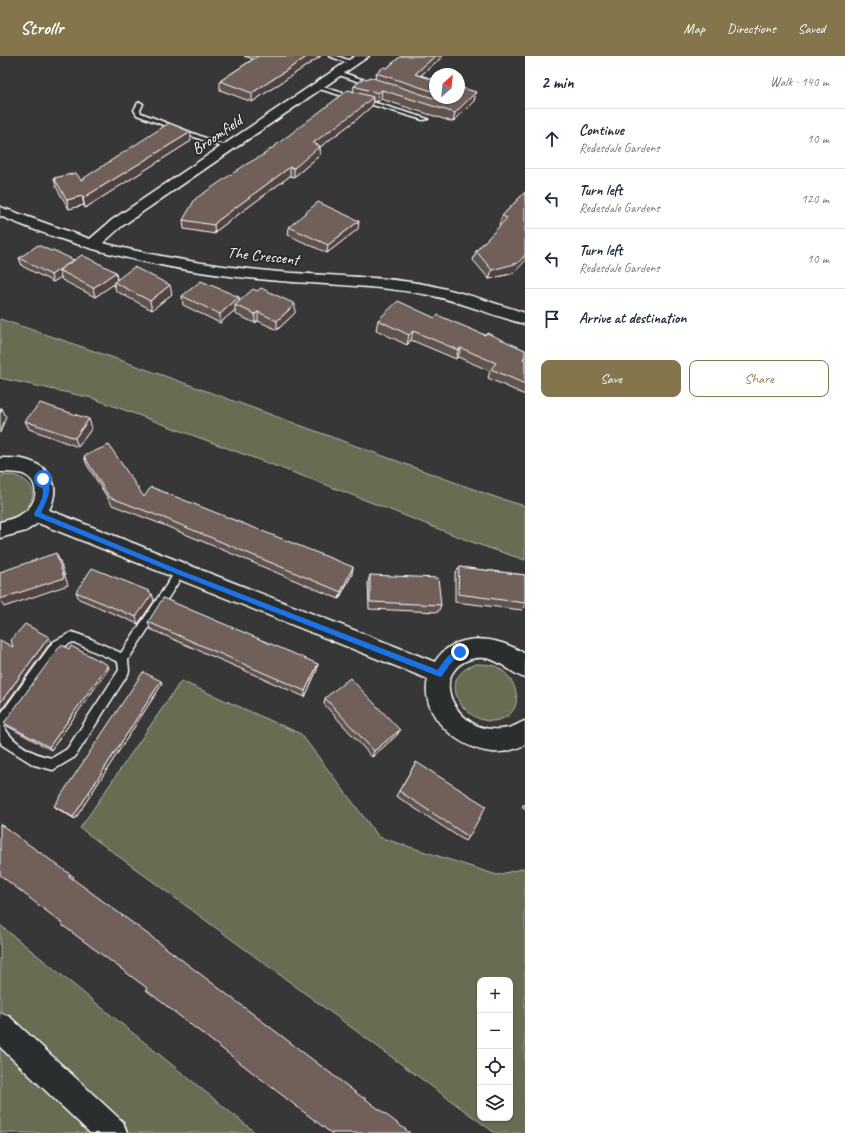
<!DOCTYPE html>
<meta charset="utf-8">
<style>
:root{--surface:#fff;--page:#f2f2f3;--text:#1f2937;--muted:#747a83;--line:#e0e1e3;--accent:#84754c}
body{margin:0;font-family:Caveat,sans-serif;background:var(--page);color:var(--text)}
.controls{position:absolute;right:12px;bottom:12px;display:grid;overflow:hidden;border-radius:8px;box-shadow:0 1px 3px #0004}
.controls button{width:36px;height:36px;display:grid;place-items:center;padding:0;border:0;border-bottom:1px solid var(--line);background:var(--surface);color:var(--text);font:20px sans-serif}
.compass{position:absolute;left:429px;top:12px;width:36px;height:36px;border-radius:50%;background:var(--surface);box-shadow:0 1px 3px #0004;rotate:27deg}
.stop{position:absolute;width:12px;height:12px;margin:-9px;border:3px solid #1a73e8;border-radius:50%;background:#fff}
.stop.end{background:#1a73e8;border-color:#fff;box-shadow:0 1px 4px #0008}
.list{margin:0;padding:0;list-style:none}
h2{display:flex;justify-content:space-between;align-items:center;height:52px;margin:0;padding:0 16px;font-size:17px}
h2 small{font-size:13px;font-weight:400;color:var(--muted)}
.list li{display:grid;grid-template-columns:26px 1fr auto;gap:12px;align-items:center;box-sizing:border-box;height:60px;padding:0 16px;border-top:1px solid var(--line)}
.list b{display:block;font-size:15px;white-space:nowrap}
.list p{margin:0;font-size:13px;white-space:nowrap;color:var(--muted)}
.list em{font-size:13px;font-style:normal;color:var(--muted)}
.actions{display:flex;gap:8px;padding:12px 16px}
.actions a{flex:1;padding:9px 0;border:1px solid var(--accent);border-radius:8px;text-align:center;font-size:14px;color:var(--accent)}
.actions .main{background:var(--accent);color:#fff}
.icon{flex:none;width:22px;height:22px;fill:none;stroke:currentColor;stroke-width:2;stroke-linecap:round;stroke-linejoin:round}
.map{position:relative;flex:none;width:525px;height:1077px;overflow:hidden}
header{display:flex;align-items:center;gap:24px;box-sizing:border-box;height:56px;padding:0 20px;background:var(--accent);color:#fff}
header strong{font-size:19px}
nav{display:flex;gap:22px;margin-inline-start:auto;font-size:14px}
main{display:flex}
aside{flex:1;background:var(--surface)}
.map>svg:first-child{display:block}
.green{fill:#666d52;stroke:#b2b6a8;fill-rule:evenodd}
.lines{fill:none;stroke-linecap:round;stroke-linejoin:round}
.service-casing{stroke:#fff;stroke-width:3}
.minor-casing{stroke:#fff;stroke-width:3}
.service{fill:#2a2d2e;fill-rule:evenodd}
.minor{fill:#2a2d2e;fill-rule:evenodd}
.wall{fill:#61524d;stroke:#fff}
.shaded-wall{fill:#4f423f;stroke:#fff}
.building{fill:#715f5a;stroke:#fff}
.route{fill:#1a73e8}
.labels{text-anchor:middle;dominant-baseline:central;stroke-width:4;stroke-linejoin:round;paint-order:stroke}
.far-street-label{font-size:16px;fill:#fff;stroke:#2a2d2e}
</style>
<header>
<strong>Strollr</strong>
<nav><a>Map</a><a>Directions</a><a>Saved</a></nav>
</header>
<main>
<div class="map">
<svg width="525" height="1077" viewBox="0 0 525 1077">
<rect width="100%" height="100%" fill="#383737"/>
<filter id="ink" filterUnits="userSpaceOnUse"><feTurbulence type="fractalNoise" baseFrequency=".025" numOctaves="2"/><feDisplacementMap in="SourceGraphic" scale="8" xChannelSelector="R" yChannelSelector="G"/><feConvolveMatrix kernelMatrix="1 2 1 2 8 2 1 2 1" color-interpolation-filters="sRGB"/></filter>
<g filter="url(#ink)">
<g class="green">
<path d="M0 263C166 318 330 381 495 441L525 450V504L477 488 324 428 92 342 0 322Z"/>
<path d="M12 419C50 428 29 463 0 466V420Z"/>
<path d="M476 608C483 608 490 608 497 611 513 619 525 645 509 659 475 684 427 624 476 608Z"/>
<path d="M181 625 301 678 379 781 497 819 525 812V1077H495L80 772ZM480 924H510V1062H480Z"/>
<path d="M0 869 256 1077H0Z"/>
</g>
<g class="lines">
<g class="service-casing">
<g id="service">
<path d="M329 0H337L356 7 351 8Z"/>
<path d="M338 15 376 28 377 29 372 30 336 18 335 17Z"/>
<path d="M316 30H320L428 63 423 64 316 32Z"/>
<path d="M140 46 143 48 140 54 141 57 231 92 226 93 137 59 134 54 138 47Z"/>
<path d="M180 512 183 513 185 516 183 519 128 604 129 615 128 618 75 701 53 714 34 709 2 689 0 685V659L53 586 72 576 91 583 121 597 177 513ZM73 586 118 606 119 614 67 693 52 702C34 699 13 687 4 671L61 592Z"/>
</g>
</g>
<g class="minor-casing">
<g id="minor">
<path d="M355 0H369L122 170 103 187C161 202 220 211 279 216 329 220 380 220 429 229 462 236 494 247 525 257V268C493 260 462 246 429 239 373 228 315 229 258 223 169 215 82 195 0 160V151L90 183 112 164Z"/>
<path d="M0 402C7 402 15 402 22 403 50 409 62 429 49 454L435 606C454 574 499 580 525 598V622C510 617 501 604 485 602 475 601 467 603 459 609 436 629 456 660 478 670 488 674 499 674 508 672 514 671 519 667 525 665V689C514 694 504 697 492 696 459 693 419 660 428 623L38 467 26 475 0 482V466C9 464 18 461 26 455 40 443 39 421 19 417 13 416 6 416 0 416Z"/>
<path d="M0 957 10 961 123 1066 127 1077H90L0 991Z"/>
</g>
</g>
<use href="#service" class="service"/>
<use href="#minor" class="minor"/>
</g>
<g class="wall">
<path d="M244 0H321L252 46 220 34V25L253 3Z"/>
<path d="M401 0H443L421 19 435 24V42H459L476 36 474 45 453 66 381 43 377 46 373 45 372 50 356 64 320 91V99L299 117 294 121 290 120 216 175 215 178 184 173 183 164 263 99 353 36 354 30 367 23H375L376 17 387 12Z"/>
<path d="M191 85 85 152 84 149 69 153 56 131 54 122 81 124Z"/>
<path d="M525 136 514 217 489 223 473 204 476 195 500 170 499 169 502 160Z"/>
<path d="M289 171 358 173 327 197 288 179Z"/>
<path d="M19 202 74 204 116 216 117 224 172 238 152 254 116 235 114 228 95 241 62 224 61 221 53 226 22 210Z"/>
<path d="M182 240 239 241V245L295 257 277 274 258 265 255 267 235 258V254L220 267 183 249Z"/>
<path d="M435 262 485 279 525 294V339L488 322 490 315 458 301 456 303 411 284 407 289 376 274 378 264Z"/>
<path d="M25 365 92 372 78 391 29 373Z"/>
<path d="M84 400 144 441 352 518 339 543 166 470 112 449 87 409Z"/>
<path d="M459 511 525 519V551L522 554 455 546V518Z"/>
<path d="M370 519 441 549 438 556 369 553 368 526Z"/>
<path d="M76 536 152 538 154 545 138 568 79 543Z"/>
<path d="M148 566 317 614 305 641 150 573Z"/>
<path d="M69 593 109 612 51 694 7 670 4 667Z"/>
<path d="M162 628 75 763 56 752 54 750Z"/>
<path d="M325 642 400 674 397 679 372 701 324 648Z"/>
<path d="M416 706 469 781 465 785 396 740Z"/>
<path d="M525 748V754L522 750Z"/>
</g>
<g class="shaded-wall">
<path d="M308 0H321L252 46V37Z"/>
<path d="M435 0H443L413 26 415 18Z"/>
<path d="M382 34 381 43 377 46 378 37Z"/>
<path d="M476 36 474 45 453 66 455 57Z"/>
<path d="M373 41 372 50 356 64 320 91V99L294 121V112L313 87Z"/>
<path d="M191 76V85L85 152 83 142Z"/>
<path d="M290 111V120L216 175 215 178 214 169 216 166Z"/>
<path d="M82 140 84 149 69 153 67 144Z"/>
<path d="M359 165 358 173 327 197 328 189Z"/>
<path d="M525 199V205L514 217 489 223 492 214Z"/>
<path d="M74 204 76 211 59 214 61 221 53 226 51 219Z"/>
<path d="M116 216 117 226H114V228L95 241 93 232Z"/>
<path d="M170 229 172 238 152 254 150 245Z"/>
<path d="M239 241V250L235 249V254L220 267V258Z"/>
<path d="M295 248V257L277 274V265Z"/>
<path d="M258 256V265L255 267V258Z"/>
<path d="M413 275 411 284 407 289 409 279Z"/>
<path d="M461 292 458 301 456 303 458 294Z"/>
<path d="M2 352 6 361 0 377V357Z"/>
<path d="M89 363 92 372 78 391 75 382Z"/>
<path d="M56 497 60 505 68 529 4 551 0 543Z"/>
<path d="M353 511 352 518 339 543 341 536Z"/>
<path d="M149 535 150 540 152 538 154 545 138 568 136 561Z"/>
<path d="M49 581 51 586 0 656V647Z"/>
<path d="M318 608 317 614 305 641V635Z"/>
<path d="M108 609 109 612 51 694 49 691Z"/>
<path d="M161 625 162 628 75 763 73 761Z"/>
<path d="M400 674 397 679 372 701 374 695Z"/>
<path d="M70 818 74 821 73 823 69 820Z"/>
</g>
<g class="building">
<path d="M258 0H308L252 37 220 25Z"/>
<path d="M401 0H435L415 18 435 24V36L376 17 384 11 387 12Z"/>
<path d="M370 21 436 43 439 42H459V31L476 36 455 57 382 34 378 37 354 30 364 22 367 23Z"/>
<path d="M348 34 373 41 357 55 313 87 320 90 299 108 294 112 290 111 216 166 214 169 183 164 195 143 245 109 263 99Z"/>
<path d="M169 67 191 76 83 142 82 140 67 144 54 122 76 117 81 124Z"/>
<path d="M525 136V199L518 207 492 214 476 195 507 162 502 160Z"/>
<path d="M318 146 359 165 328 189 289 171Z"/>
<path d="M38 189 51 195 53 194 74 204 51 219 19 202Z"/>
<path d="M82 199 116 216 93 232 59 214Z"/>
<path d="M134 211 170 229 150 245 114 226Z"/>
<path d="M201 225 239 241 220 258 182 240Z"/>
<path d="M261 232 295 248 277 265 258 256 255 258 235 249 253 233 257 235Z"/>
<path d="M398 245 435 262 437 259 485 279 487 277 525 294V300L523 303 525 304V328L491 313 496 307 461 292 458 294 413 275 409 279 378 264Z"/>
<path d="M40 347 89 363 75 382 25 365Z"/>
<path d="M0 352H2L0 357Z"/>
<path d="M109 389 144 441 151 431 353 511 341 536 164 462 109 441 84 400Z"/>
<path d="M56 497 64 522 0 543V516Z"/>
<path d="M459 511 525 519V547L458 538Z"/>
<path d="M92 512 149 535 148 536 152 538 136 561 76 536Z"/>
<path d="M370 519 438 522 441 549 370 546Z"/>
<path d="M163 542 318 608 305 635 148 566Z"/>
<path d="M25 568 49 581 0 647V584L13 591 11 584Z"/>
<path d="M62 589 69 593 71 590 108 609 49 691 4 667 60 590Z"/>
<path d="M143 616 161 625 73 761 54 750Z"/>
<path d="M350 622 400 674 374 695 325 642Z"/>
<path d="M416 706 486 750 469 781 399 735Z"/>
<path d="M0 768 70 818 69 820 157 885 363 1042V1041L410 1077H331L146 934 147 932 62 869 63 868 0 819Z"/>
</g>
</g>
<path class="route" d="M43 420C56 429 46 446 41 457L182 515 438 614C443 606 452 592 462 594L463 596 450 608 442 620 440 621 177 518 35 460 34 458C42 443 46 439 40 423Z"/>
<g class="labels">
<g class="far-street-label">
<text transform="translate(217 79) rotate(-34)">Broomfield</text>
<text transform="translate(263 200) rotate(6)">The Crescent</text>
</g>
</g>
</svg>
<div class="controls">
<button>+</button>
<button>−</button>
<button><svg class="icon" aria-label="locate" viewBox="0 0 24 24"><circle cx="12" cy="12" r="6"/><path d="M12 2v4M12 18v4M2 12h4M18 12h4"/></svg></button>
<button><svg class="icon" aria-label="layers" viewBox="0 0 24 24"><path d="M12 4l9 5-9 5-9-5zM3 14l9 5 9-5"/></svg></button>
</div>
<svg class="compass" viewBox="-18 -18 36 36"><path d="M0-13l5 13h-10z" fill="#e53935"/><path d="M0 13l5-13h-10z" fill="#747a83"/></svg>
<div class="stop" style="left:43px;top:423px"></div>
<div class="stop end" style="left:460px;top:596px"></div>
</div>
<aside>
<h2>2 min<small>Walk · 140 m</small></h2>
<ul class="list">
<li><svg class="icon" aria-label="ahead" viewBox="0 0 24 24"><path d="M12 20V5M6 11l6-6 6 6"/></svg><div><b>Continue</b><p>Redesdale Gardens</p></div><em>10 m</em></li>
<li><svg class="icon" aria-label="left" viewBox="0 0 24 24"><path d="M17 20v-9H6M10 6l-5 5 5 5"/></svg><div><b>Turn left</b><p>Redesdale Gardens</p></div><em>120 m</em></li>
<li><svg class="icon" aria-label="left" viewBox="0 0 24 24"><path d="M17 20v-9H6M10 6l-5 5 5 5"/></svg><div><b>Turn left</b><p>Redesdale Gardens</p></div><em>10 m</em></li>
<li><svg class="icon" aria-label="arrive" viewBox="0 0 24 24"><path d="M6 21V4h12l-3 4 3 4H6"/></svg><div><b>Arrive at destination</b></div></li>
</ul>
<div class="actions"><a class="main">Save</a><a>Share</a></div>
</aside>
</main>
